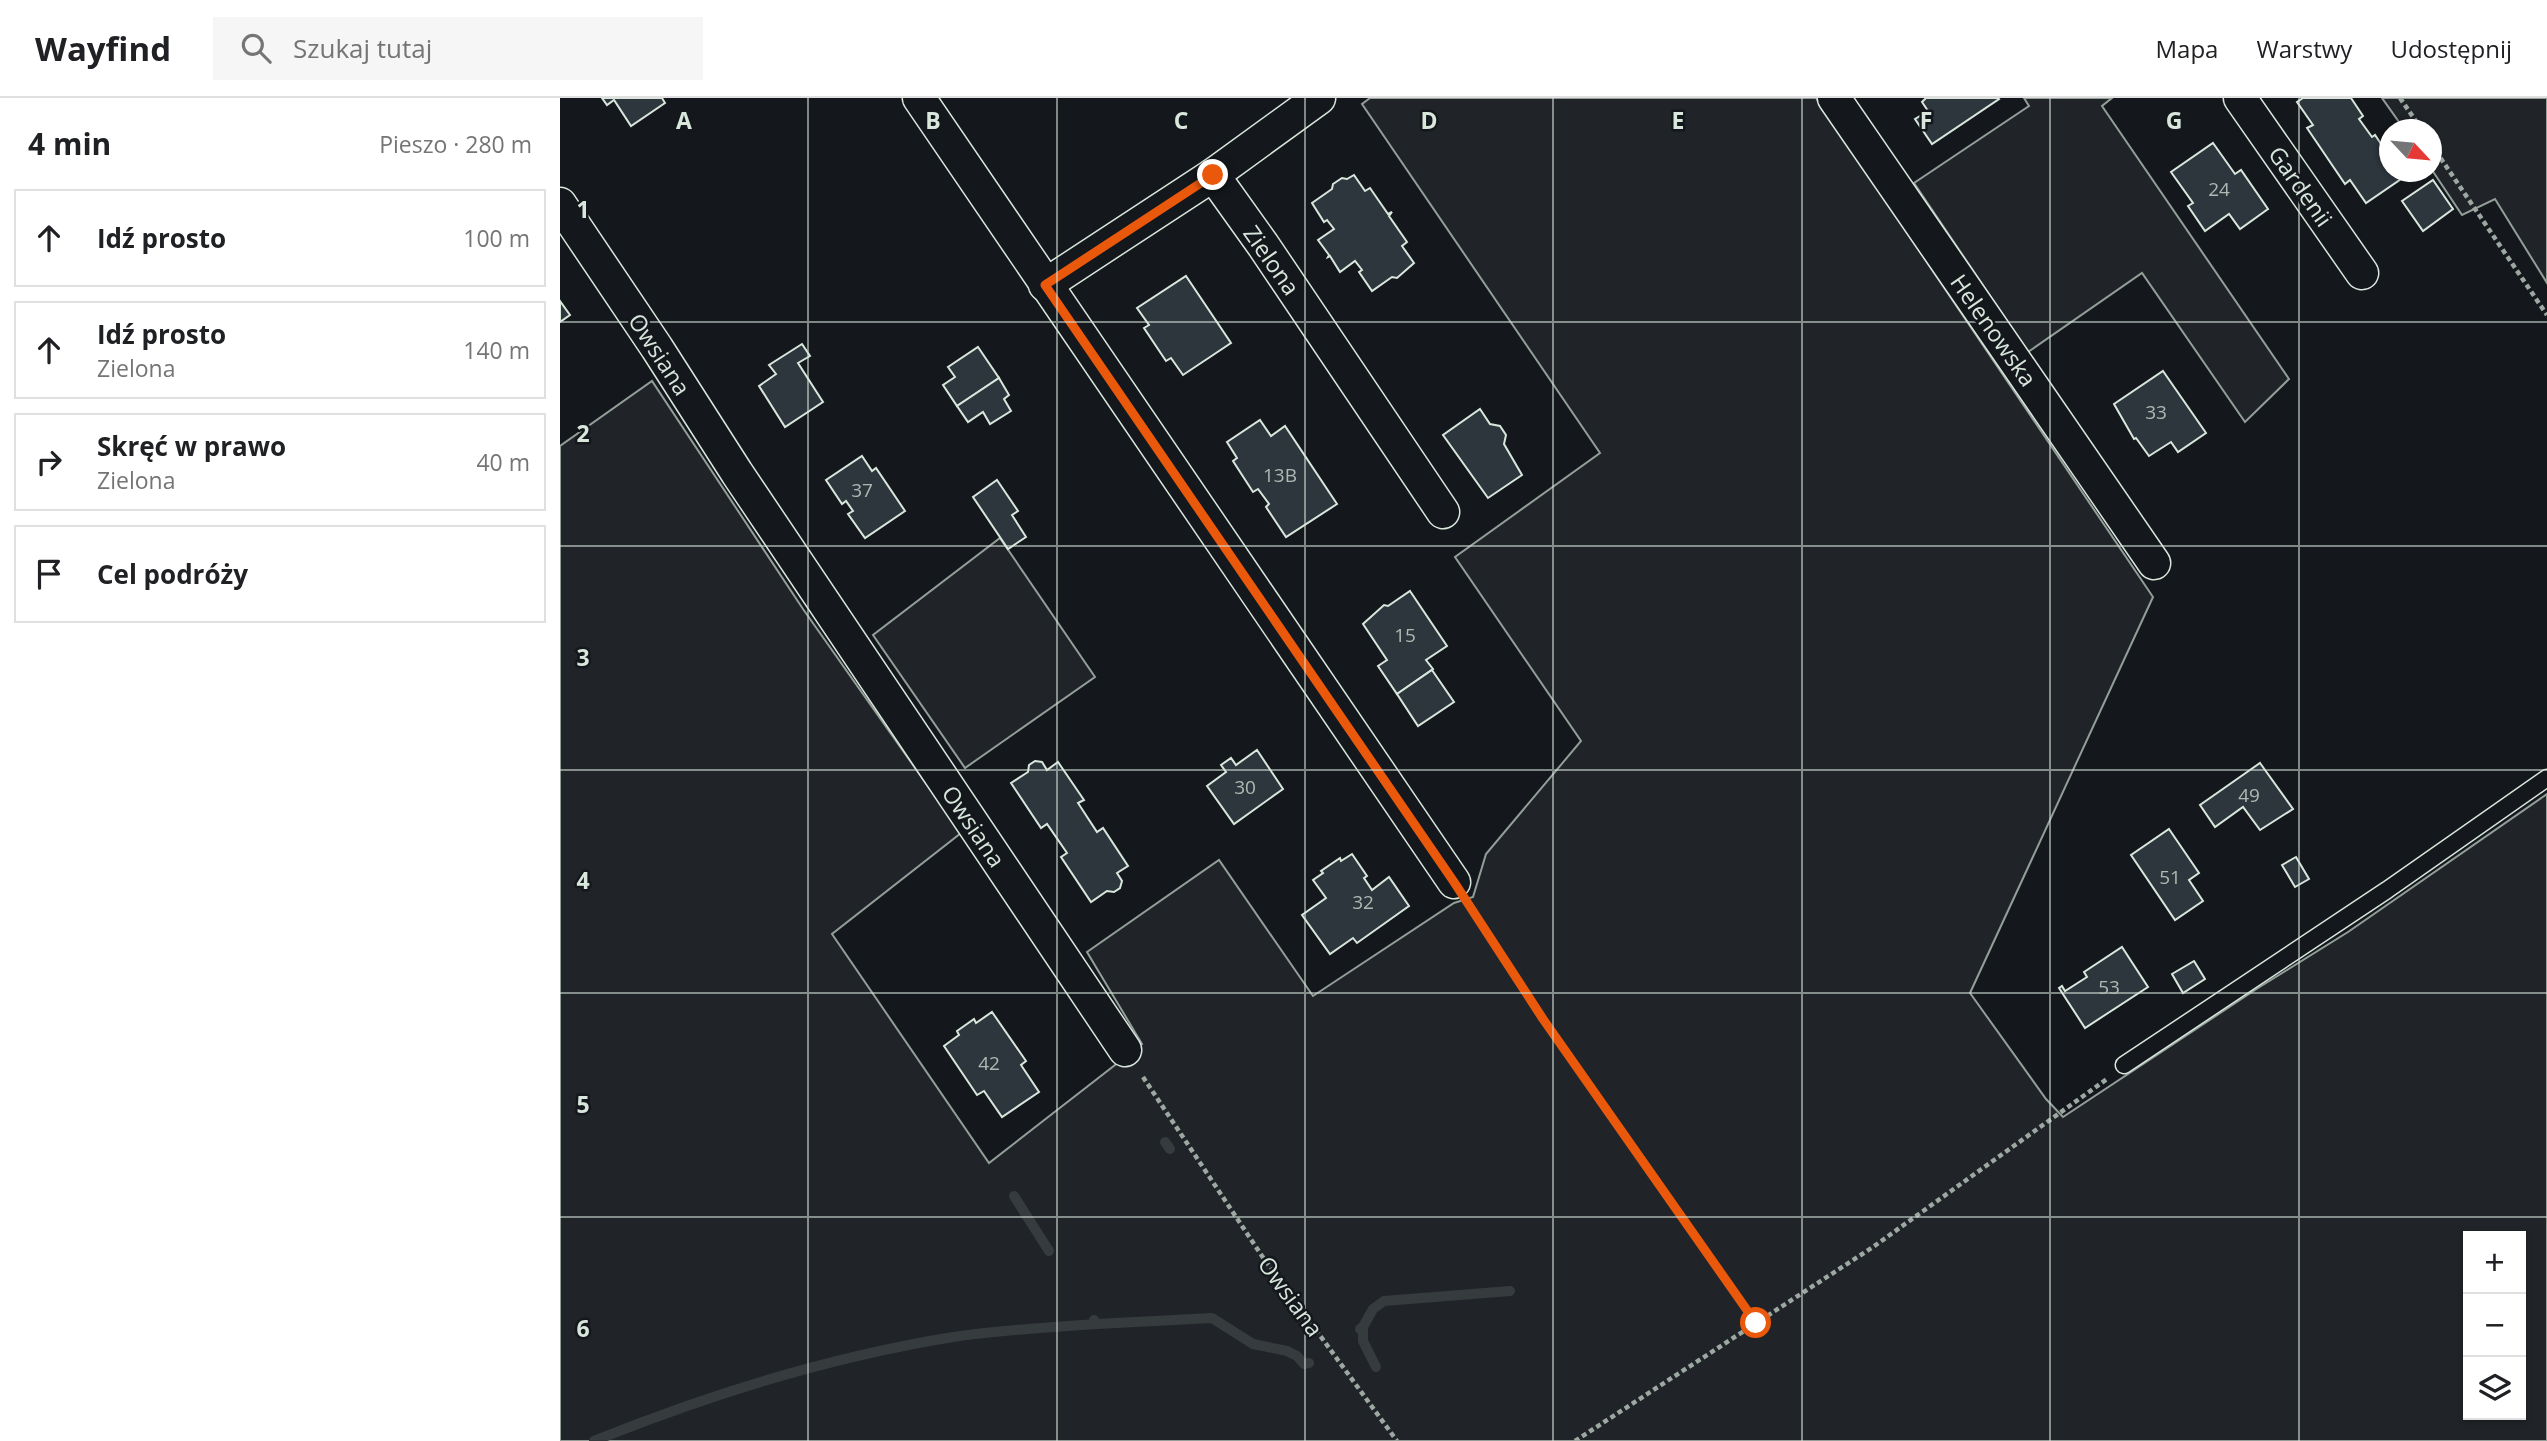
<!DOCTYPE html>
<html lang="pl">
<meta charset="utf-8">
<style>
:root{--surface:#fff;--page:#f6f6f6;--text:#202124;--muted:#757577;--line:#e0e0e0}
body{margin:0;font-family:"Open Sans",sans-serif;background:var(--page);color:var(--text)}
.controls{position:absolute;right:21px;bottom:21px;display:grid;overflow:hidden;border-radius:0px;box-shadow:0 2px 5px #0004}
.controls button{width:63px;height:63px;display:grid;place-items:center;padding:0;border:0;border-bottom:2px solid var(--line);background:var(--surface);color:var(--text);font:35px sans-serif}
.compass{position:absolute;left:1819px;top:21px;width:63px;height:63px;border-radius:50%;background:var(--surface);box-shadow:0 2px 5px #0004;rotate:116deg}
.stop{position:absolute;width:21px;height:21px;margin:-16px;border:5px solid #ea580c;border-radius:50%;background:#fff}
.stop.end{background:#ea580c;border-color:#fff;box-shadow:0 2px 7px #0008}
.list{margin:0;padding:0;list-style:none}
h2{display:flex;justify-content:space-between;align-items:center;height:91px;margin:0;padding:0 28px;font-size:30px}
h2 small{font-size:23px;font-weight:400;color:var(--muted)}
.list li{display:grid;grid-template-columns:46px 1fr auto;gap:21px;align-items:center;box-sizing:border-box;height:98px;margin:0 14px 14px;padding:0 14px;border:2px solid var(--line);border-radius:0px}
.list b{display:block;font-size:26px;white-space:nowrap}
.list p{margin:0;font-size:23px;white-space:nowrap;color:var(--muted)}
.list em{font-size:23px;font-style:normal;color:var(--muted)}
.icon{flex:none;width:38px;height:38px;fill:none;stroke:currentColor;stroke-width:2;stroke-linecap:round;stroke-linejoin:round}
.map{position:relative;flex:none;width:1987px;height:1343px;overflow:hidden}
header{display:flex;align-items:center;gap:42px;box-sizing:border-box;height:98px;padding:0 35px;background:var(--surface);border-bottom:2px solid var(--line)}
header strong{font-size:33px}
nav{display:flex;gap:38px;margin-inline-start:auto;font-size:24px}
.search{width:490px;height:63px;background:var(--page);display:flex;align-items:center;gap:18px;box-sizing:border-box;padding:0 24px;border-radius:0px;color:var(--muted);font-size:26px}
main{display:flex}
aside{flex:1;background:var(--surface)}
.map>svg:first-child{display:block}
.green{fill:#202428;stroke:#939e99;stroke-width:2;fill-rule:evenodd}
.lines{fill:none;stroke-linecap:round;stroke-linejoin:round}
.stream{stroke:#363b3e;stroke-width:10}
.building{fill:#2c363c;stroke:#d8e6dc;stroke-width:2}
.service-casing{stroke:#d8e6dc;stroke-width:19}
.minor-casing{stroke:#d8e6dc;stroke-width:35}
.path{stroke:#9da8a2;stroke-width:4.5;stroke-dasharray:5 3.5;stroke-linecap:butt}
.service{stroke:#14181c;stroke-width:16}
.minor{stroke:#14181c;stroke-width:32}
.route{stroke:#ea580c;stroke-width:9}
.grid{fill:none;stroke:#d8e6dc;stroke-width:2;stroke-opacity:0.55}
.labels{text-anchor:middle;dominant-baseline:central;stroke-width:5;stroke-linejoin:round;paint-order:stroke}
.number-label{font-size:19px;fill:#adbab4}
.street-label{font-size:23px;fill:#d8e6dc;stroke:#14181c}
.grid-label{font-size:23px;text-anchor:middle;font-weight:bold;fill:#d8e6dc;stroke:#14181c;stroke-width:5;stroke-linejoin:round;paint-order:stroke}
</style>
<header>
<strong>Wayfind</strong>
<div class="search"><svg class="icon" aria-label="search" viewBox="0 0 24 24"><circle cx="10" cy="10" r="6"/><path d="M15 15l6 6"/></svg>Szukaj tutaj</div>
<nav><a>Mapa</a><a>Warstwy</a><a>Udostępnij</a></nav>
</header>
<main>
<aside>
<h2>4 min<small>Pieszo · 280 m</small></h2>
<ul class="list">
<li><svg class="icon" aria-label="ahead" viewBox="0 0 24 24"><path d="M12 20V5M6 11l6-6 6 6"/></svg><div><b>Idź prosto</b></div><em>100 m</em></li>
<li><svg class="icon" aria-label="ahead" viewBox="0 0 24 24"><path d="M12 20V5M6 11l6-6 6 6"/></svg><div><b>Idź prosto</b><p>Zielona</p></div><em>140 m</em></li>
<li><svg class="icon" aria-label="right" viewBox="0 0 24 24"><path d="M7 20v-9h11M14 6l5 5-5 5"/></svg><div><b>Skręć w prawo</b><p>Zielona</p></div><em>40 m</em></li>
<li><svg class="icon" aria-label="arrive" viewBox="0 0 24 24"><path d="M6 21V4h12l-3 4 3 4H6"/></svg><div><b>Cel podróży</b></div></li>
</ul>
</aside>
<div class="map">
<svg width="1987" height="1343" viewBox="0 0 1987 1343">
<rect width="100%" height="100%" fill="#14181c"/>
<g class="green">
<path d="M810 0H1256L1593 499 1410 895 1486 1001 1503 1019 1698 890 1788 834 1987 696V1343H0V348L92 283 243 511 401 735 272 836 429 1065 582 946 527 854 659 762 753 898 894 805 913 799 926 756 1021 643 895 459 1040 355 802 6ZM1908 1138H1961V1317H1908Z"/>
<path d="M1464 0H1552L1542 8 1729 281 1685 324 1582 175 1468 254 1354 85 1469 8Z"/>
<path d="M1822 0H1987V185L1935 101 1902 117 1872 72 1871 32 1844 31Z"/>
<path d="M440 440 535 579 405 670 313 537Z"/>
</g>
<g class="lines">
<g class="stream">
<path d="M605 1044 610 1051"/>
<path d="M454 1098 489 1153"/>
<path d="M537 1226 652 1220 693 1246 727 1253 737 1258 744 1266 749 1265"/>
<path d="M803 1229 813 1211 824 1203 950 1193"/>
<path d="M800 1231 803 1229V1243L816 1269"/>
<path d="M34 1343C150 1296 270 1259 393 1239 441 1232 489 1229 537 1226L534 1222"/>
</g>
</g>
<g class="building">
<path d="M42 0H102L105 5 71 28 54 2 47 7Z"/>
<path d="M1366 0H1438L1439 1 1372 46 1355 21 1368 13 1362 4Z"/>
<path d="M1743 0H1791L1803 18 1799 21 1812 39 1815 37 1829 58V74H1840L1844 79 1806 105 1790 82 1785 86 1747 30 1753 27 1737 4Z"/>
<path d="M1653 45 1675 76 1681 72 1708 111 1680 131 1669 116 1645 133 1628 108 1633 105 1611 74Z"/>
<path d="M794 77 805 93 810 90 828 116 832 114 829 118 847 144 842 148 854 165 837 180 832 179 812 193 799 174 802 172 795 163 780 174 770 158 768 159 769 157 758 142 774 131 767 122 764 124 752 105 772 91 773 86 782 80 787 81Z"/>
<path d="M1873 82 1893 111 1863 133 1842 103Z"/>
<path d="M626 178 671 245 623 277 611 260 606 263 584 230 589 227 577 210Z"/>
<path d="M0 203 10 217 0 224Z"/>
<path d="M242 246 250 258 238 265 263 304 225 329 199 288 216 276 209 267Z"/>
<path d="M418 249 439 280 397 308 383 287 395 279 388 269Z"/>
<path d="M1603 273 1646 335 1618 354 1611 344 1589 358 1576 340 1574 341 1554 306Z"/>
<path d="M439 280 449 297 444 301 451 313 430 326 423 314 408 324 397 308Z"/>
<path d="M920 311 930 326 940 328 946 337 944 346 962 377 928 400 883 337Z"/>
<path d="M700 322 711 338 725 328 777 406 726 439 706 409 709 406 698 391 693 394 673 363 677 360 667 344Z"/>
<path d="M302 358 312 373 316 370 345 413 305 440 288 416 293 413 286 403 282 406 266 382Z"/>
<path d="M437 382 458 413 452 417 466 439 448 451 413 399Z"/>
<path d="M850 493 887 548 866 562 873 571 837 596 818 568 827 562 803 526 824 507 828 508Z"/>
<path d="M872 572 894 604 858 628 837 596Z"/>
<path d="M697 652 723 691 674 726 647 688 666 674 661 667 671 660 676 667Z"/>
<path d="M475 663 482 664 487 672 498 664 524 702 518 705 537 734 543 730 568 768 557 775 562 783 560 790 554 794 547 793 531 804 501 759 507 755 487 726 481 730 451 685 468 674 469 667Z"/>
<path d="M1700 665 1733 711 1700 732 1683 709 1655 729 1640 707Z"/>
<path d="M1609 731 1639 775 1629 782 1643 803 1615 822 1571 757Z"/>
<path d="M792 756 807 778 804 780 812 792 829 779 849 808 797 845 793 840 770 856 742 817 766 800 753 782 763 775 761 773 780 760 781 763Z"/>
<path d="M1736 759 1749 781 1735 789 1722 767Z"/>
<path d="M1562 849 1588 889 1525 930 1499 890 1502 888 1505 893 1527 879 1524 874Z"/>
<path d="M1634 863 1645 881 1623 895 1612 876Z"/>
<path d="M432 914 466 963 461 967 479 994 442 1019 424 993 417 997 384 948 399 937 397 933 414 921 416 925Z"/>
</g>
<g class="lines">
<g class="service-casing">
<path id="service" d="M1564 967 1827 792 1987 680"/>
</g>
<g class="minor-casing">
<g id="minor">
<path d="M359 0 894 784"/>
<path d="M1274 0 1594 465"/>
<path d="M1680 0 1802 175"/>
<path d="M653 77 759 0"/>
<path d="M0 106 97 250 177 375 565 952"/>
<path d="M485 187 653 77 703 147 883 414"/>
</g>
</g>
<g class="path">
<path d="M1840 0 1862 32"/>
<path d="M1871 46 1987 217"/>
<path d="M911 811 983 921 1196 1225"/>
<path d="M583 979 702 1158 837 1343"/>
<path d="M1015 1343 1313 1149 1547 981"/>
</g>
<use href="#service" class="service"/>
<use href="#minor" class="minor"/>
</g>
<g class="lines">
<path class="route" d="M653 77 485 187 894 784 983 921 1196 1225"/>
</g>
<path class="grid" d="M248 0V1343M497 0V1343M745 0V1343M993 0V1343M1242 0V1343M1490 0V1343M1739 0V1343M0 224H1987M0 448H1987M0 672H1987M0 895H1987M0 1119H1987"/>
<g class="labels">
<g class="number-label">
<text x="1659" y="91">24</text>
<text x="1596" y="314">33</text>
<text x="720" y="377">13B</text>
<text x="302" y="392">37</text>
<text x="845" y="537">15</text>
<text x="685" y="689">30</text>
<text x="1689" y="697">49</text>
<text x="1610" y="779">51</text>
<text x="803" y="804">32</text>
<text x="1549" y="889">53</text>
<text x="429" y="965">42</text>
</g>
<g class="street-label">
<text transform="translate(1741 88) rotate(55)">Gardenii</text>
<text transform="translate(712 162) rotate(55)">Zielona</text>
<text transform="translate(1434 232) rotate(55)">Helenowska</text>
<text transform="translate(100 256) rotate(57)">Owsiana</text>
<text transform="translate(414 728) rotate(56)">Owsiana</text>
<text transform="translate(731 1198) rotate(54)">Owsiana</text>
</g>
</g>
<g class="grid-label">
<text x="124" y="31">A</text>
<text x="373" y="31">B</text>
<text x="621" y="31">C</text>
<text x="869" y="31">D</text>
<text x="1118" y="31">E</text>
<text x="1366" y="31">F</text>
<text x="1614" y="31">G</text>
<text x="23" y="120">1</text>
<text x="23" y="344">2</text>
<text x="23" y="568">3</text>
<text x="23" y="791">4</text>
<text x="23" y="1015">5</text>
<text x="23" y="1239">6</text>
</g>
</svg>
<div class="controls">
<button>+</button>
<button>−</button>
<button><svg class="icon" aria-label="layers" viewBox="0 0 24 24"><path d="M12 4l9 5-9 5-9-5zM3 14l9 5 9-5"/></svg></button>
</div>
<svg class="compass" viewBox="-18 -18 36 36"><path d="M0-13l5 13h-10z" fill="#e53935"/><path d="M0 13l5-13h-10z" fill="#757577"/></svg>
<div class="stop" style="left:1196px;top:1225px"></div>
<div class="stop end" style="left:653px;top:77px"></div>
</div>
</main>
